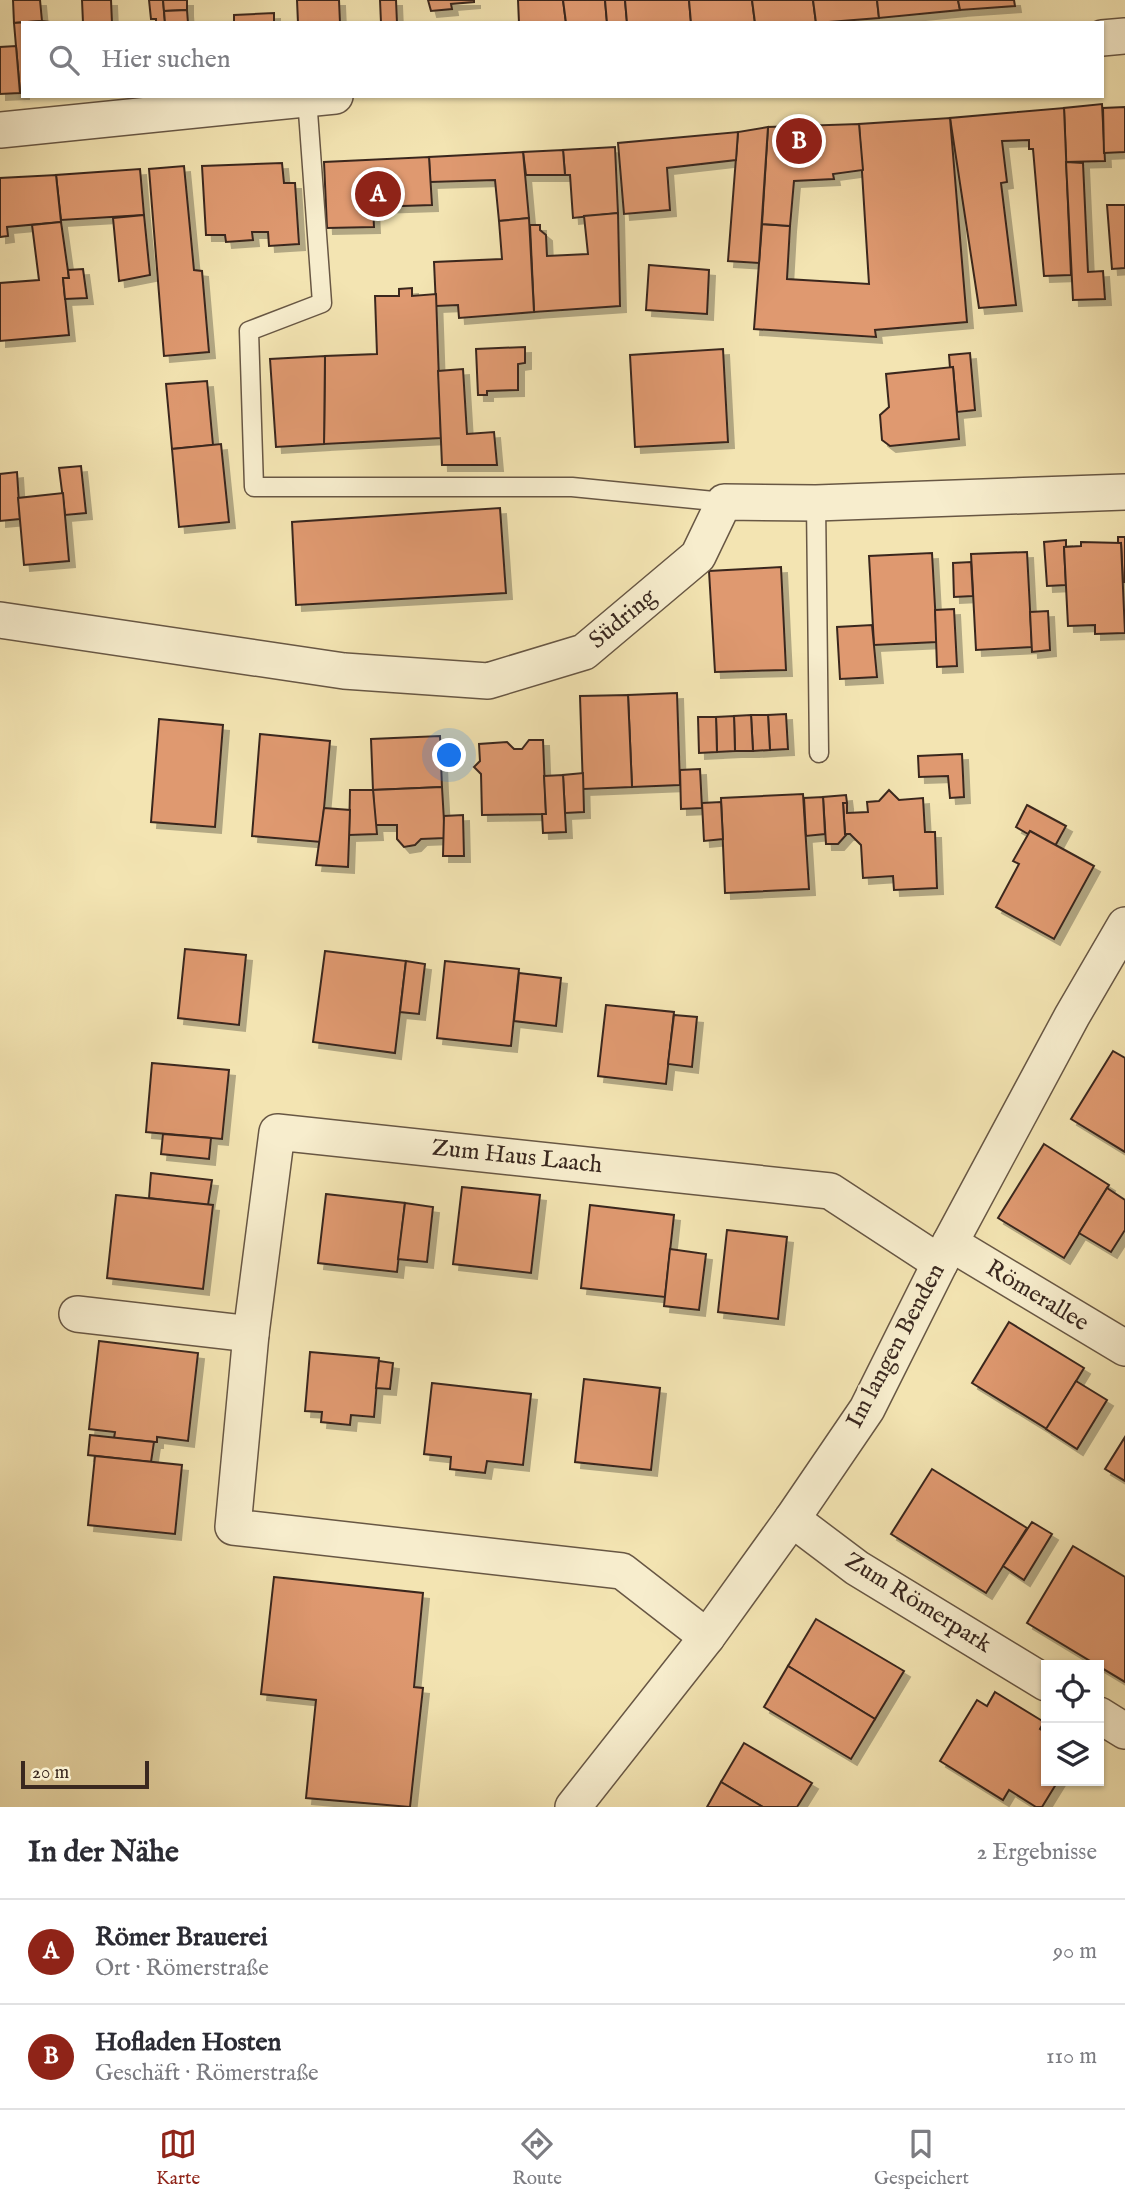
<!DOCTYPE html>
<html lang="de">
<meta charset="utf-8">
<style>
:root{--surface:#fff;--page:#f7f7f7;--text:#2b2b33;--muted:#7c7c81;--line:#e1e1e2;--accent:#8f2418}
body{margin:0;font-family:"IM FELL English",serif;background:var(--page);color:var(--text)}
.controls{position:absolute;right:21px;bottom:21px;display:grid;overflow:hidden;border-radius:0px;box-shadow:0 2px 5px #0004}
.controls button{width:63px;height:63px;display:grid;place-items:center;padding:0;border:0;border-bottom:2px solid var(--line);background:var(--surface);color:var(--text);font:35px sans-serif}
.scale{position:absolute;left:21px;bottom:18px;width:128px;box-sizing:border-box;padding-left:7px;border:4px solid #3a281f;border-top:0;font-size:19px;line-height:24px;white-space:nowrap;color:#3a281f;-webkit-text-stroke:5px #f7edcd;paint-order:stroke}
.you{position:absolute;left:450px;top:756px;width:24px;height:24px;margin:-18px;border:5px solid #fff;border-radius:50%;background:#1a73e8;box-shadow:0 0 0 10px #1a73e833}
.badge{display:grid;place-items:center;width:46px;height:46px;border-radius:50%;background:var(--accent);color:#fff;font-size:23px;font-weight:700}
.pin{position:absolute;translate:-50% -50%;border:4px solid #fff;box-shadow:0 2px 7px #0006}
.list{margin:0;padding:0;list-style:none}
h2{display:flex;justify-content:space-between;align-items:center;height:91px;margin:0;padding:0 28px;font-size:30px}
h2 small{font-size:23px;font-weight:400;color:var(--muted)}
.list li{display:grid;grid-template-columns:46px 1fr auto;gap:21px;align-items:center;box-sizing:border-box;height:105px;padding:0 28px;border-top:2px solid var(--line)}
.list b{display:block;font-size:26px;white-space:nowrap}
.list p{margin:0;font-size:23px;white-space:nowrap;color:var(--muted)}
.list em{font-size:23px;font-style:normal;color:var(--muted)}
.icon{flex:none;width:38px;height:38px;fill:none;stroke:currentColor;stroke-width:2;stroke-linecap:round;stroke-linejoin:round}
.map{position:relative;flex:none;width:1125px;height:1807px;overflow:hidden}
.search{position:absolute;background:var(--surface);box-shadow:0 2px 5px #0004;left:21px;right:21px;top:21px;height:77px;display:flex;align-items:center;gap:18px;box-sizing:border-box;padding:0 24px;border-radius:0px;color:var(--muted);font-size:26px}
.sheet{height:301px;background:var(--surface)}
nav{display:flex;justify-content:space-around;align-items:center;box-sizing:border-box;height:98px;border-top:2px solid var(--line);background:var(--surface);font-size:19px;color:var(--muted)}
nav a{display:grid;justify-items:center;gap:4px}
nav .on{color:var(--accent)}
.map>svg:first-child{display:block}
.building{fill:#df9970;stroke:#3a281f;stroke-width:2;filter:url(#shadow)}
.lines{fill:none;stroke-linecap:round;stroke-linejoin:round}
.service-casing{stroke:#685744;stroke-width:21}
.minor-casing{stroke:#685744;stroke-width:38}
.service{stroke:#f7edcd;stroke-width:18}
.minor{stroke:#f7edcd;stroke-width:35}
.labels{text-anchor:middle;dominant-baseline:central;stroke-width:7;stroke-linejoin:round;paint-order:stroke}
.street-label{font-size:24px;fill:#3a281f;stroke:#f7edcd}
</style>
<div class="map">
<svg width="1125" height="1807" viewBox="0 0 1125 1807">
<defs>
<filter id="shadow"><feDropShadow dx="6" dy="6" stdDeviation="0" flood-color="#0004"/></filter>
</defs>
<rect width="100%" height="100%" fill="#f3e4b2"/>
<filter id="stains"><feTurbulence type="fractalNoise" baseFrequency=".00286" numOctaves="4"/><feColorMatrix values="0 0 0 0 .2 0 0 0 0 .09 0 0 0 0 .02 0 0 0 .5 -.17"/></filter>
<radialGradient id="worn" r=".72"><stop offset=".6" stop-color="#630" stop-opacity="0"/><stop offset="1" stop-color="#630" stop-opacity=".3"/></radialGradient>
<g class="building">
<path d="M13 0H40L42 21 14 23Z"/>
<path d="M82 0H111L112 23H83Z"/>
<path d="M149 0H163L165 23H156V19H151Z"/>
<path d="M163 0H187V10L164 11Z"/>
<path d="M297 0H339L340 23H298Z"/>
<path d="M380 0H396L397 23H378H381Z"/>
<path d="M428 0H474V2L451 4 452 9 431 11Z"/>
<path d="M518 0H563L566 23H519Z"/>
<path d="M563 0H605L607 23H566Z"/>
<path d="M605 0H625L627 23H607Z"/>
<path d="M625 0H689L691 23H627Z"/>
<path d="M689 0H752L755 23H691Z"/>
<path d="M752 0H813L816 23H755Z"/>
<path d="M813 0H877L879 18 816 23Z"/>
<path d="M877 0H958L960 10 879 18Z"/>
<path d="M958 0H1014L1015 6 960 10Z"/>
<path d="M187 10 188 23H165L164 11Z"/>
<path d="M274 13V23H234V15Z"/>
<path d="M42 21 58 23H23V93H20L14 23Z"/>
<path d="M16 46 20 93 0 94V47Z"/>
<path d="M1102 104 1105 161 1066 162 1064 108Z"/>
<path d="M1125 107V152L1104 153 1103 108Z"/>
<path d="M1064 108 1071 275 1044 276 1033 149H1029V140L1002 141 1007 182 1001 183 1016 305 979 308 950 118Z"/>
<path d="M950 118 967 322 875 330 876 337 754 329 762 224 790 226 787 279 869 284 859 124Z"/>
<path d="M859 124 863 170 833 174 834 179 794 181 790 226 762 224 768 127Z"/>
<path d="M768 127 759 263 728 261 738 132Z"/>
<path d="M738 132 736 160 667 168 670 210 624 214 618 143Z"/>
<path d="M615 147 618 213 573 218 570 175H565L563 150Z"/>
<path d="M563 150 565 175H526L523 152Z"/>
<path d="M523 152 529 218 499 221 495 180 430 182 429 157Z"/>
<path d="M429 157 432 205 373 207 374 227 327 228 324 162Z"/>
<path d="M1066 162 1083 163 1088 272 1103 271 1105 299 1073 300Z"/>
<path d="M282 163 284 183H295L299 244 269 246 268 232H252L253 240 226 242 225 235H206L202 166Z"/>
<path d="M184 166 194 270 202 271 209 352 164 356 149 169Z"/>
<path d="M140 169 144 215 61 220 56 175Z"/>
<path d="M56 175 61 222 7 227 8 236 0 237V178Z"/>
<path d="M1107 205H1125V268L1112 269Z"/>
<path d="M618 213 620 306 534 312 530 225H540V230L546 235 547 256 588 254 584 216Z"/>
<path d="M144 215 150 275 119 281 113 218Z"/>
<path d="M529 218 534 312 459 318 458 305 436 306 434 262 502 259 499 221Z"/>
<path d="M61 222 69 278H63L69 335 0 341V283L39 280 32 225Z"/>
<path d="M649 265 709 270 707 314 646 310Z"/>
<path d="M83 269 87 298 65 299 63 278H69L68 270Z"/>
<path d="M412 288V296L436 294 441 438 324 444 325 356 377 354 375 296H399V289Z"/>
<path d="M525 347V363L518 364V390L487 391V395H478L476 349Z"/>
<path d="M723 349 728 442 635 447 630 355Z"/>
<path d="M970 353 975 410 957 412 953 367 950 368 949 355Z"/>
<path d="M325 356 324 444 276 447 270 359Z"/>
<path d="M953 367 959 439 890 446 882 440 880 415 889 407 886 374Z"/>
<path d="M463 369 467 434 494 432 497 465H442L438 371Z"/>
<path d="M207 381 213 445 172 449 166 384Z"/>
<path d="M221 444 229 522 179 527 172 449Z"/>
<path d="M81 466 86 513 65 515 59 468Z"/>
<path d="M17 472 20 519 0 521V474Z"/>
<path d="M63 493 69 561 24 565 18 498Z"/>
<path d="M500 508 506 593 296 605 292 522Z"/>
<path d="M1118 537H1125V582H1123L1121 543 1118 544Z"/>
<path d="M1066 540V547H1064L1066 585 1047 586 1044 542Z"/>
<path d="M1081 542 1121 543 1125 633 1095 634V625L1068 626 1064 547 1081 546Z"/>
<path d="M1027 552 1032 647 976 650 971 554Z"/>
<path d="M932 553 937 642 874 645 869 556Z"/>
<path d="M971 562 973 596 954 597 953 563Z"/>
<path d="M781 567 786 670 715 672 709 571Z"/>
<path d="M954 609 957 666 937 667 935 610Z"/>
<path d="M1048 611 1050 650 1032 652 1030 612Z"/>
<path d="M872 625 877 677 840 679 837 627Z"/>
<path d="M677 693 680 785 632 787 628 695Z"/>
<path d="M628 695 632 787 583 789 580 696Z"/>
<path d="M786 714 788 749 770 750 768 715Z"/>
<path d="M751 715H768L770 750 753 751Z"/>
<path d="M751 715 753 751H735L734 716Z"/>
<path d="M734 716 735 751 717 752 716 717Z"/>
<path d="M698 717H716L717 752 699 753Z"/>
<path d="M159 719 223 725 215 827 151 822Z"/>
<path d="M260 734 330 741 321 842 252 836Z"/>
<path d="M440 736 442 787 373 790 371 739Z"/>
<path d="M529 740H543L546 814 482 815 481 774 474 767 480 761 479 744 507 742 514 749H522Z"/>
<path d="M962 754 964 797 950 798 948 776 919 777 918 756Z"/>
<path d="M700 769 702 808 681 809 680 770Z"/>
<path d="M583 773 584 812 565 813 563 775Z"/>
<path d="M563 775 566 832 543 833 542 814H546L544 776Z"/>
<path d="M442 787 445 838 421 839 415 845 404 847 397 839V825H375L373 790Z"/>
<path d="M350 790H373L377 834 349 835Z"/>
<path d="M889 790 899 800 923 798 925 832H935L937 888 894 890 893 876 863 878 861 845 850 834H845L843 803H847V813L868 812 867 802 879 801Z"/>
<path d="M803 794 809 889 725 893 721 798Z"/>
<path d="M846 795 847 803H843L845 834H847L838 844H826L823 797Z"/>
<path d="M823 797 825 834 806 836 804 798Z"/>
<path d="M721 802 723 839 704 841 702 803Z"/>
<path d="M1027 805 1066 826 1055 846 1030 831 1028 834 1016 827Z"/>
<path d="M324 808 350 810 348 867 316 865Z"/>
<path d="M463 815 464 856H443L444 816Z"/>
<path d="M1030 831 1094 866 1054 939 996 907 1019 864 1013 861Z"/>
<path d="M185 949 246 955 239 1025 178 1018Z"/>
<path d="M325 951 406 961 395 1053 313 1042Z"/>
<path d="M406 961 425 964 419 1014 400 1012Z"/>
<path d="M445 961 519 969 511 1046 437 1038Z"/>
<path d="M519 973 561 978 556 1026 514 1021Z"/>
<path d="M606 1005 674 1012 666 1084 598 1076Z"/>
<path d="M674 1015 697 1017 692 1067 668 1064Z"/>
<path d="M1113 1051 1125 1058V1152L1071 1119Z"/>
<path d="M152 1063 229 1070 222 1139 146 1132Z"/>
<path d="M163 1134 211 1138 209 1159 161 1154Z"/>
<path d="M1044 1144 1109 1185 1064 1258 998 1218Z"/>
<path d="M151 1173 212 1180 208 1205 149 1198Z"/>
<path d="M462 1187 540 1195 531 1273 453 1264Z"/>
<path d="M1107 1188 1125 1200V1230L1111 1252 1079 1233Z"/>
<path d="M326 1194 405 1203 397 1272 318 1263Z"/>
<path d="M116 1195 213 1205 203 1289 107 1278Z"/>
<path d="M405 1203 433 1207 427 1262 398 1259Z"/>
<path d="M590 1205 674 1215 665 1297 581 1288Z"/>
<path d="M727 1230 787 1237 778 1319 718 1312Z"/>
<path d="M670 1249 706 1254 699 1310 664 1306Z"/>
<path d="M1009 1322 1084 1368 1047 1429 972 1383Z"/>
<path d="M99 1341 198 1353 188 1441 157 1437V1442H154L114 1438 115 1432 89 1429Z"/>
<path d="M310 1352 379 1358 374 1417 351 1415 350 1425 321 1422 322 1412 305 1411Z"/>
<path d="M379 1361 393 1363 390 1389 376 1388Z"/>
<path d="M584 1379 660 1388 651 1470 575 1462Z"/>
<path d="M1076 1381 1107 1400 1077 1449 1046 1429Z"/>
<path d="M432 1383 531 1394 523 1465 487 1461 485 1473 450 1469 451 1457 424 1454Z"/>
<path d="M90 1435 154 1442 151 1462 88 1455Z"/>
<path d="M1125 1437V1481L1105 1469Z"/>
<path d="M95 1456 182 1465 175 1534 88 1525Z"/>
<path d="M932 1469 1027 1528 986 1593 891 1534Z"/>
<path d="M1032 1522 1052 1534 1024 1580 1003 1566Z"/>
<path d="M1073 1546 1125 1577V1682L1027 1623Z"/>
<path d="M274 1577 423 1593 414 1687 423 1688 410 1807 306 1798 316 1700 261 1694Z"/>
<path d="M816 1619 904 1671 875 1719 788 1666Z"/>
<path d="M788 1666 875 1719 851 1759 764 1707Z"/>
<path d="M995 1692 1044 1722 1040 1729 1046 1733V1781H1058L1042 1807H1036L1009 1790 1003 1800 940 1761 977 1700 987 1706Z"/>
<path d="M744 1743 812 1783 797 1807H763L721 1782Z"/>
<path d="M721 1782 763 1807H707Z"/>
</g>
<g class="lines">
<g class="service-casing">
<g id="service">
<path d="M307 98 322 303 249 331 254 487H572L724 502"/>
<path d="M816 503 819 753"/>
</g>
</g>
<g class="minor-casing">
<g id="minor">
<path d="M1102 38 1125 36"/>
<path d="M0 130 335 96"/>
<path d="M0 620 344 671 488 681 584 652 698 556 724 502 816 503 1125 492"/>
<path d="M950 1243 1125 1348"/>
<path d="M77 1314 251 1334"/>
<path d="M792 1519 857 1568 1046 1683"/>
<path d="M707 1637 622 1571 233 1527 251 1334 277 1132 830 1191 940 1263"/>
<path d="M1099 1715 1125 1731"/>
<path d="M573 1807 707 1637 792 1519 867 1409 950 1243 1072 1016 1125 925"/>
</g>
</g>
<use href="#service" class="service"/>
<use href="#minor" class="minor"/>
</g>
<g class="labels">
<g class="street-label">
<text transform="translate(623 619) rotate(-40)">Südring</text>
<text transform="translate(517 1157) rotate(6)">Zum Haus Laach</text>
<text transform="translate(1037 1296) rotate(31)">Römerallee</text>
<text transform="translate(896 1346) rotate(-62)">Im langen Benden</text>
<text transform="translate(918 1603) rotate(32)">Zum Römerpark</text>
</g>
</g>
<rect width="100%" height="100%" filter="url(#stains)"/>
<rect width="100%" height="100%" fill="url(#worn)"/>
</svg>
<div class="controls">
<button><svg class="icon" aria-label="locate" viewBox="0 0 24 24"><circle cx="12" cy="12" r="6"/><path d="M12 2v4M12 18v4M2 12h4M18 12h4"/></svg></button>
<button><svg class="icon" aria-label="layers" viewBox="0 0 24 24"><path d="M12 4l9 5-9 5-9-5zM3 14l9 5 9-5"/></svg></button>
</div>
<div class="scale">20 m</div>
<div class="you"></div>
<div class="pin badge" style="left:378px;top:194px">A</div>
<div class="pin badge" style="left:799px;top:141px">B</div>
<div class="search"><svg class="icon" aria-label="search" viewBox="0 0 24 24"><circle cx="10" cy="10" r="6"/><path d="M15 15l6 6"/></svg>Hier suchen</div>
</div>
<section class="sheet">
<h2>In der Nähe<small>2 Ergebnisse</small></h2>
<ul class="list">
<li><span class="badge">A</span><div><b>Römer Brauerei</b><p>Ort · Römerstraße</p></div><em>90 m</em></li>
<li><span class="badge">B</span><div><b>Hofladen Hosten</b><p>Geschäft · Römerstraße</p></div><em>110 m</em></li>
</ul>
</section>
<nav>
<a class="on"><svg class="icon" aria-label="map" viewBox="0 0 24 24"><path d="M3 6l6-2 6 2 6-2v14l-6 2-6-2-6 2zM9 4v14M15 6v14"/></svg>Karte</a>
<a><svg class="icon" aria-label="directions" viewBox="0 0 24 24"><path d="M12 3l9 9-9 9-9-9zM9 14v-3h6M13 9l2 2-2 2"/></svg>Route</a>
<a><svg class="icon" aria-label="saved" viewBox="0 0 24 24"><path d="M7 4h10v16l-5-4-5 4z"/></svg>Gespeichert</a>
</nav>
